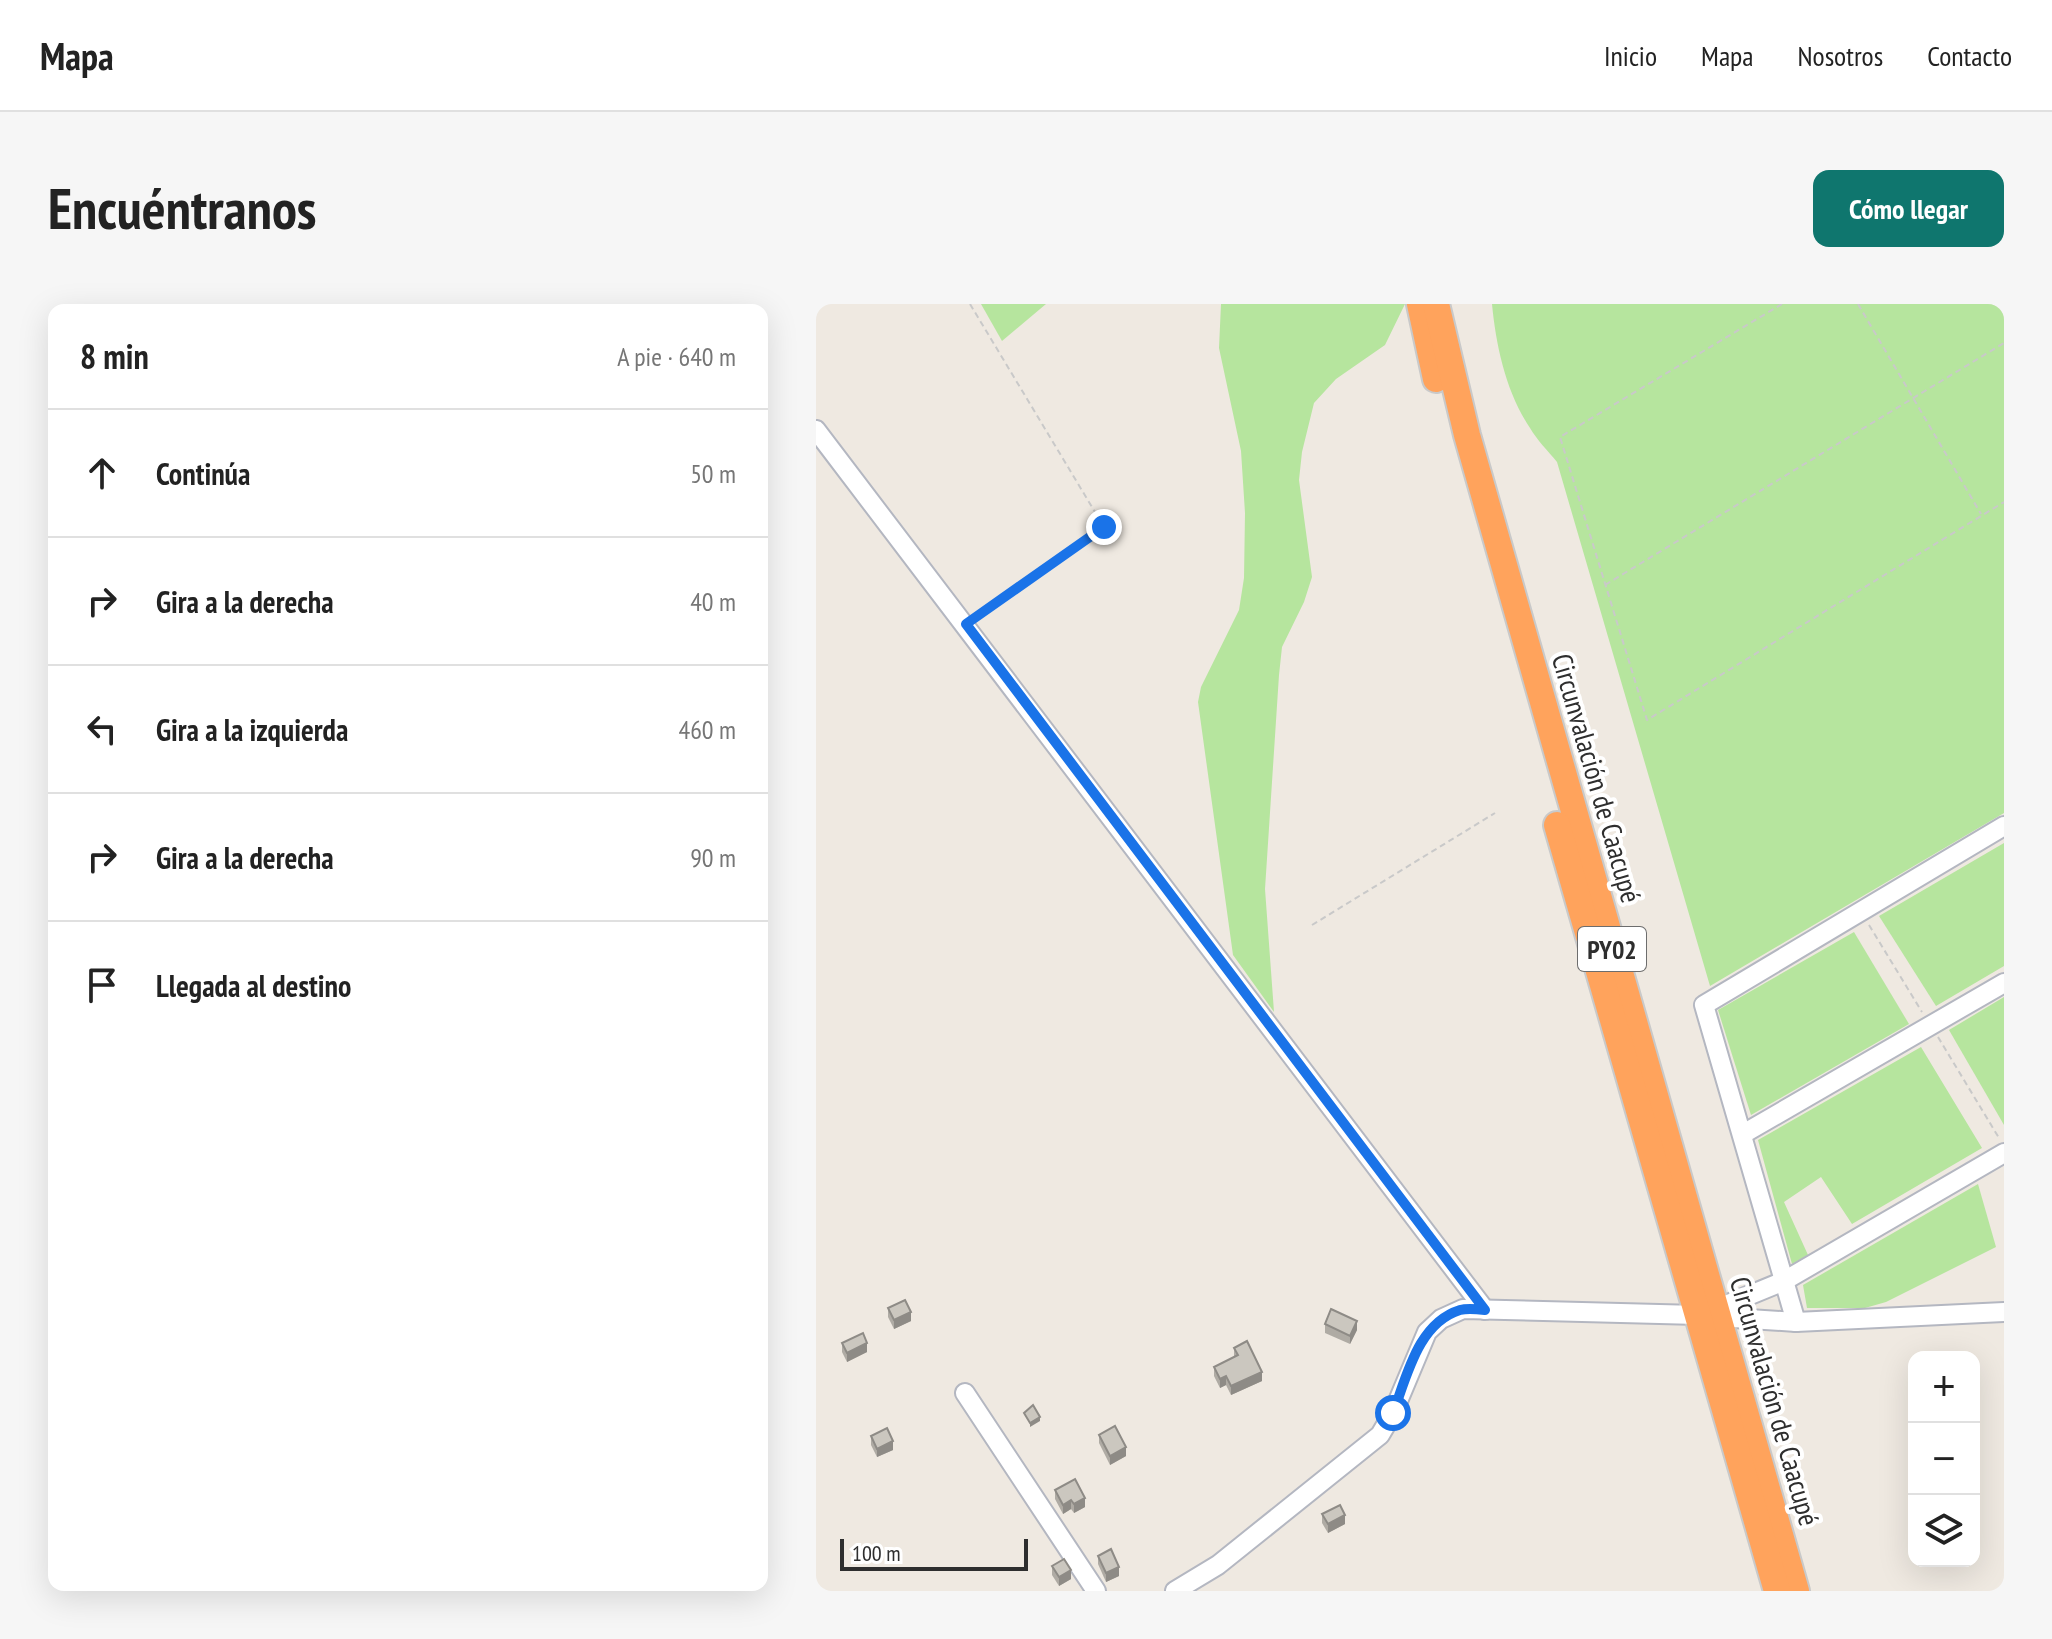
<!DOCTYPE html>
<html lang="es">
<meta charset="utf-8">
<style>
:root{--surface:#fff;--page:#f6f6f6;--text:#222;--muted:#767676;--line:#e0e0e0;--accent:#0f766e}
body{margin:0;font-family:"PT Sans Narrow",sans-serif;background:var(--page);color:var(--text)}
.controls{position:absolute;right:24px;bottom:24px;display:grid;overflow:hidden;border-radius:16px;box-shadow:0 8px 32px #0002}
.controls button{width:72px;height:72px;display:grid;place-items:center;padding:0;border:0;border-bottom:2px solid var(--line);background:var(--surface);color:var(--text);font:40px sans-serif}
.scale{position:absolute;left:24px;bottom:20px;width:188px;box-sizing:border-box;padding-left:8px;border:4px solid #2e2e2e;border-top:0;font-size:22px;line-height:28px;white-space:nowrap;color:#2e2e2e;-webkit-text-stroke:6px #fff;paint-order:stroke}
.stop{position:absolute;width:24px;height:24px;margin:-18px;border:6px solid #1a73e8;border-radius:50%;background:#fff}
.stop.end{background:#1a73e8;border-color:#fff;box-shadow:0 2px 8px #0008}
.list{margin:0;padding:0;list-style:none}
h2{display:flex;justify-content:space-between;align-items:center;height:104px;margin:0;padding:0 32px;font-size:34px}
h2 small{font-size:26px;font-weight:400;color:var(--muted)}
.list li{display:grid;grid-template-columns:52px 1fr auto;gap:24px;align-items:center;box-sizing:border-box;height:128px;padding:0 32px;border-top:2px solid var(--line)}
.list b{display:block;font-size:30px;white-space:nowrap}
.list em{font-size:26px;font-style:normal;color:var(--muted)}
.icon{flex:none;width:44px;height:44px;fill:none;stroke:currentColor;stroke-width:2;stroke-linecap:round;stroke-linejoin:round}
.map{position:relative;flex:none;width:1188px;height:1287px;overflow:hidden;border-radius:16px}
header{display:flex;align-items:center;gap:48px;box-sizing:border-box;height:112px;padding:0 40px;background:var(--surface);border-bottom:2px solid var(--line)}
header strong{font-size:38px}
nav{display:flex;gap:44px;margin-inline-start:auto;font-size:28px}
.intro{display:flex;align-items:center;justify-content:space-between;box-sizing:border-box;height:192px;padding:0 48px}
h1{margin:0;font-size:56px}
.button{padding:20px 36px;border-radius:16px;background:var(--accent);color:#fff;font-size:28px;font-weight:700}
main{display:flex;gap:48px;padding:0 48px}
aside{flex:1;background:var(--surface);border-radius:16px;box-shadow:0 8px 32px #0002}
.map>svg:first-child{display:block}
.green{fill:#b6e59e}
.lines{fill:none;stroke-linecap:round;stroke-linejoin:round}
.minor-casing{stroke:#b4b7c1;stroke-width:22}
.highway-casing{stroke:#c9c9c9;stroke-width:30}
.path{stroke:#c9c9c9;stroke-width:2;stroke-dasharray:6 4;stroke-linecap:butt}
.minor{stroke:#fff;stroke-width:18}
.highway{stroke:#ffa35c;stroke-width:26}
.wall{fill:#afaba4}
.shaded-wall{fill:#8e8b86}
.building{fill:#cbc7bf;stroke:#8e8b86;stroke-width:2}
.route{stroke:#1a73e8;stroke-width:10}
.labels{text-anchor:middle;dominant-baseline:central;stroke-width:8;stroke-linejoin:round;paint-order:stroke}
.shield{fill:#fff;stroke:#6d6d6d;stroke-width:2}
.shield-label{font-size:26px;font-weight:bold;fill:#2e2e2e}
.street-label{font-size:28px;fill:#2e2e2e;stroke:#fff}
</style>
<header>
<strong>Mapa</strong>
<nav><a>Inicio</a><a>Mapa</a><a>Nosotros</a><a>Contacto</a></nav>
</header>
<div class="intro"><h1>Encuéntranos</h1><a class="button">Cómo llegar</a></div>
<main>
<aside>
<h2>8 min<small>A pie · 640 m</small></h2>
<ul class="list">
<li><svg class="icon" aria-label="ahead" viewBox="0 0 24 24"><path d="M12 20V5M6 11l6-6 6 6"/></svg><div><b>Continúa</b></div><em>50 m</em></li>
<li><svg class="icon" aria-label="right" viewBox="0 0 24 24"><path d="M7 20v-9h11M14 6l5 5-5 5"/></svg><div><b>Gira a la derecha</b></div><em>40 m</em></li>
<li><svg class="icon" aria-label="left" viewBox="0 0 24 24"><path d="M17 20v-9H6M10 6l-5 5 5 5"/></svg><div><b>Gira a la izquierda</b></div><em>460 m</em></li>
<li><svg class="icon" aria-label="right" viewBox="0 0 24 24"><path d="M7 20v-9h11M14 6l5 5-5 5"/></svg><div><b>Gira a la derecha</b></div><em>90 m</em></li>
<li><svg class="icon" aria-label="arrive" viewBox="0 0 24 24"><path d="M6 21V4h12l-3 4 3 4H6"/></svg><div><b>Llegada al destino</b></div></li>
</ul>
</aside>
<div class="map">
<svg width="1188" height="1287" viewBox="0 0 1188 1287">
<rect width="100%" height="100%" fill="#efe9e1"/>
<g class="green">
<path d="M165 0H230L186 37Z"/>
<path d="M405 0H589L569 41 520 75 498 99 486 148 483 176 496 273 488 298 466 343 463 371 449 585 458 708 417 651 382 398 385 383 423 306 428 274 429 209 425 147 403 44Z"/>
<path d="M676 0H1188V509L894 682 741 158C732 147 721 136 714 124 690 88 680 42 676 0Z"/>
<path d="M1188 539V662L1120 702 1063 612Z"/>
<path d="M1038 628 1093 720 935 811 902 706Z"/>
<path d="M1188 693V821L1133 726Z"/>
<path d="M1105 743 1166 844 1036 920 1005 873 968 898 992 951 976 960 942 836Z"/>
<path d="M1162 880 1180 943 1070 998 1049 1004H991L987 981Z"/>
</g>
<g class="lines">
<g class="minor-casing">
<g id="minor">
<path d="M0 126 669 1006"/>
<path d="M927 830 1188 679"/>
<path d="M900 1005 968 977 1188 849"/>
<path d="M902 1013 980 1018 1188 1008"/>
<path d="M980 1018 888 701 1188 522"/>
<path d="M149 1089 280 1287"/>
<path d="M359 1287 402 1261 564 1131 577 1109 611 1028 625 1015 647 1005 882 1011"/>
</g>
</g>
<g class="highway-casing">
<g id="highway">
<path d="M604 0 620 75"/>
<path d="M620 0 651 131 980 1287"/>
<path d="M741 521 961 1287"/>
</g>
</g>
<g class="path">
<path d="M154 0 288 223 161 312"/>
<path d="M966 0 744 133 831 416 1188 198"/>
<path d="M1042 0 1165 210"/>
<path d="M789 281 1188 39"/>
<path d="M496 621 679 509"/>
<path d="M1053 621 1106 708"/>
<path d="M1122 733 1183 834"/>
</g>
<use href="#minor" class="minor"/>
<use href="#highway" class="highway"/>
</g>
<g class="wall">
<path d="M72 1004 95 1017 78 1025 72 1013Z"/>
<path d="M509 1020 541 1026 534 1040 509 1029Z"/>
<path d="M26 1039 51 1048 31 1058 26 1048Z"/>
<path d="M418 1044 446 1077 415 1091 410 1081 404 1084 398 1072V1063L418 1053Z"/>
<path d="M283 1131 310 1152 294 1161 283 1139Z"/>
<path d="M55 1132 77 1146 61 1153 55 1141Z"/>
<path d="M239 1186 269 1203 258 1209 255 1205 247 1210 239 1195Z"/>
<path d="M506 1210 529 1220 512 1229 506 1219Z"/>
<path d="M282 1252 303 1272 290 1278 282 1260Z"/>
<path d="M236 1262 255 1275 243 1282 236 1271Z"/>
</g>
<g class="shaded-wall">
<path d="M95 1008V1017L78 1025V1016Z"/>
<path d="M541 1017V1026L534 1040V1032Z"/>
<path d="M51 1039V1048L31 1058V1049Z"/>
<path d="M446 1068V1077L415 1091V1082Z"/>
<path d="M410 1072V1081L404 1084V1075Z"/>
<path d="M224 1113V1117L214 1123V1119Z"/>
<path d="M77 1137V1146L61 1153V1145Z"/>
<path d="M310 1143V1152L294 1161V1152Z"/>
<path d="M269 1194V1203L258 1209V1200Z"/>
<path d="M255 1196V1205L247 1210V1201Z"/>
<path d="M529 1211V1220L512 1229V1220Z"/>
<path d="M303 1263V1272L290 1278V1269Z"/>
<path d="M255 1266V1275L243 1282V1273Z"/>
</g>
<g class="building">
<path d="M89 996 95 1008 78 1016 72 1004Z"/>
<path d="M515 1005 541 1017 534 1032 509 1020Z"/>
<path d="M47 1029 51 1039 31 1049 26 1039Z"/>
<path d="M431 1037 446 1068 415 1082 410 1072 404 1075 398 1063 422 1051 418 1044Z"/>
<path d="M217 1101 224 1113 214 1119 208 1109Z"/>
<path d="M299 1122 310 1143 294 1152 283 1131Z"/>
<path d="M71 1124 77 1137 61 1145 55 1132Z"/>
<path d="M259 1175 269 1194 258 1200 255 1196 247 1201 239 1186Z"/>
<path d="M524 1201 529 1211 512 1220 506 1210Z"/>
<path d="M295 1245 303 1263 290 1269 282 1252Z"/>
<path d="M248 1255 255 1266 243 1273 236 1262Z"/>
</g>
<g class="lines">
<path class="route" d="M288 223 150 320 669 1006C661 1005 651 1004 644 1006 602 1019 591 1072 577 1109"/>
</g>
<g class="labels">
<rect class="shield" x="762" y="623" width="68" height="44" rx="6"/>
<g class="shield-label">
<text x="796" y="645">PY02</text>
</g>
<g class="street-label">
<text transform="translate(781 474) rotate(74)">Circunvalación de Caacupé</text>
<text transform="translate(959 1097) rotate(74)">Circunvalación de Caacupé</text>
</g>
</g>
</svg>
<div class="controls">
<button>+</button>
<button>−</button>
<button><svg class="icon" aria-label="layers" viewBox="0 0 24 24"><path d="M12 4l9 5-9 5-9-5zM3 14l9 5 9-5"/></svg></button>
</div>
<div class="scale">100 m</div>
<div class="stop" style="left:577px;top:1109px"></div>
<div class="stop end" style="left:288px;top:223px"></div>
</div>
</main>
